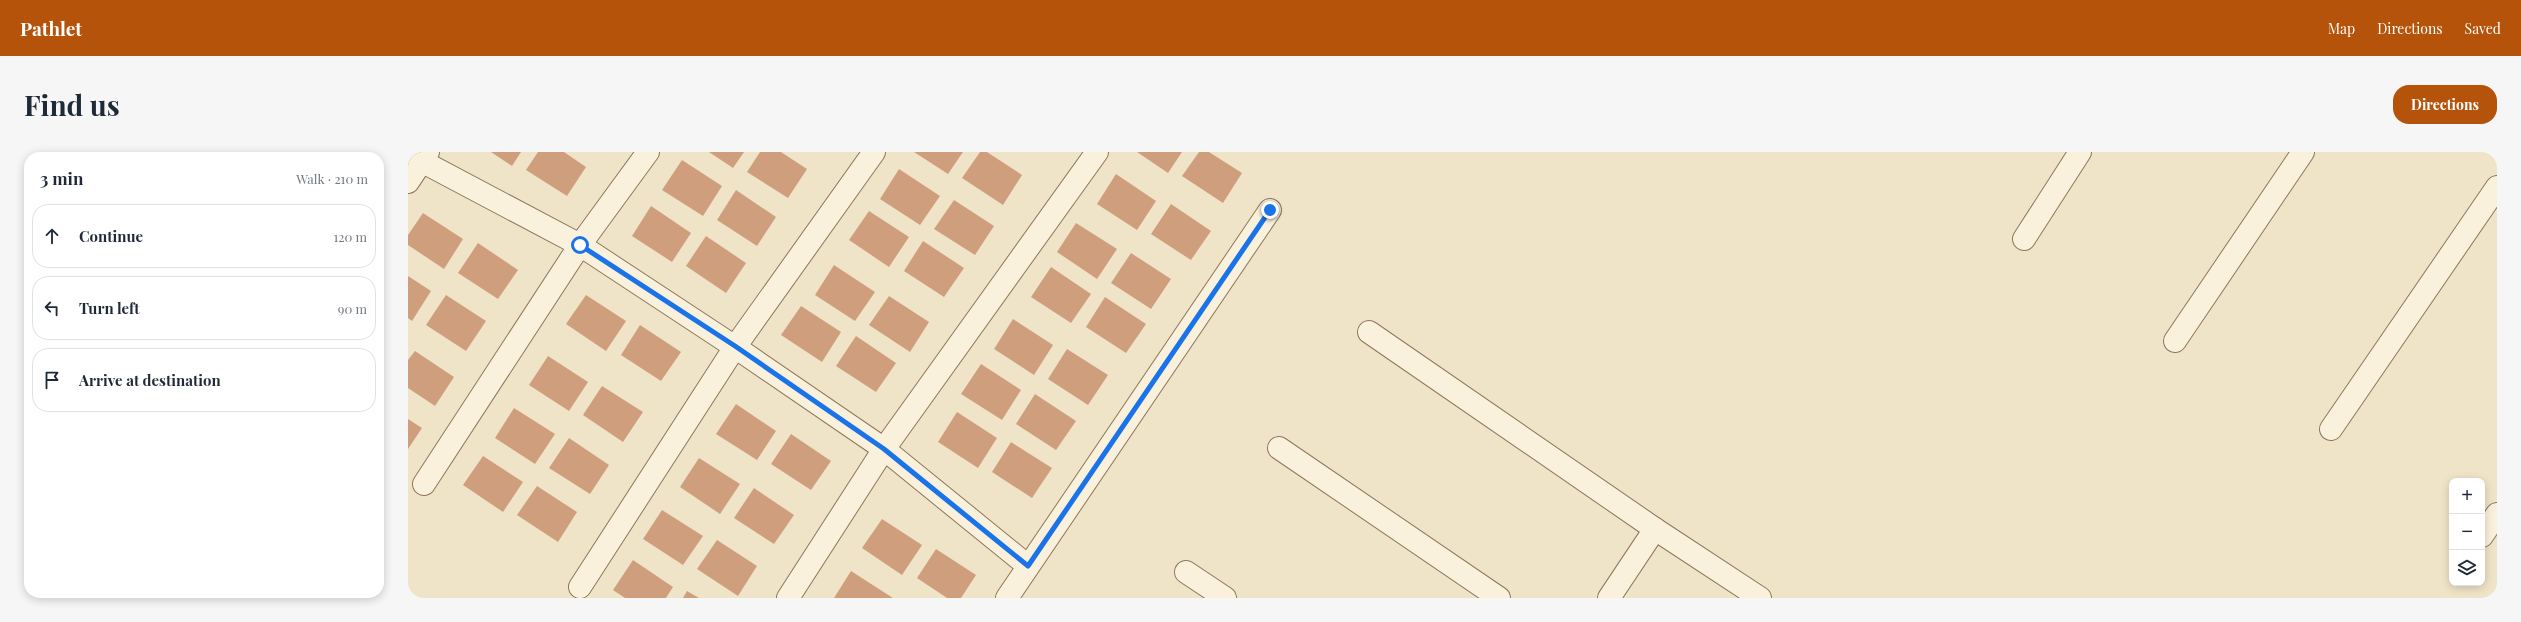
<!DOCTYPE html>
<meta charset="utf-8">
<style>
:root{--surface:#fff;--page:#f6f6f7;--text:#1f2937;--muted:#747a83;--line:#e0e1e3;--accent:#b45309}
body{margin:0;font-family:"Playfair Display",serif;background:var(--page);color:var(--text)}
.controls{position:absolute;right:12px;bottom:12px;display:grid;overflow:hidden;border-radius:8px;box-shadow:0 2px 10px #0003}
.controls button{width:36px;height:36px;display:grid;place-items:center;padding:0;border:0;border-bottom:1px solid var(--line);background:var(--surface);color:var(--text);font:20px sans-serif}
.stop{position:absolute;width:12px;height:12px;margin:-9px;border:3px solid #1a73e8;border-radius:50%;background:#fff}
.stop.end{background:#1a73e8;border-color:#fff;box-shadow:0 1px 4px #0008}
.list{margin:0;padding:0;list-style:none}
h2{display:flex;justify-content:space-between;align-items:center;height:52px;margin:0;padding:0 16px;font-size:17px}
h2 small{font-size:13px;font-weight:400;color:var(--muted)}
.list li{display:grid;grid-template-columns:26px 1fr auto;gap:12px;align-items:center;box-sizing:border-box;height:64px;margin:0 8px 8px;padding:0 8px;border:1px solid var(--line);border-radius:16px}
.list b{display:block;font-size:15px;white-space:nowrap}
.list em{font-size:13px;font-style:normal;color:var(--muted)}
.icon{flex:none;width:22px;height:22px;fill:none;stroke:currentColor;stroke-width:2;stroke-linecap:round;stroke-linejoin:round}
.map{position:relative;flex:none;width:2089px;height:446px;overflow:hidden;border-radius:16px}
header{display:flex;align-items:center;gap:24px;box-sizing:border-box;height:56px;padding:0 20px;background:var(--accent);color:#fff}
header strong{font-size:19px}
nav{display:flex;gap:22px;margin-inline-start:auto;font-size:14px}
.intro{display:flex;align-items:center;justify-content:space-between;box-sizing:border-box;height:96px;padding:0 24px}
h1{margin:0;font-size:28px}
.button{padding:10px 18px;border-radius:16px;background:var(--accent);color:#fff;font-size:14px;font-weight:700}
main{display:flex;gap:24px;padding:0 24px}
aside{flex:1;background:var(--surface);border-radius:16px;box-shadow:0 2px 10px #0003}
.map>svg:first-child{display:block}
.building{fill:#cf9f7d}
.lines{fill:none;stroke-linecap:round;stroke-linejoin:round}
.minor-casing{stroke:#8d765c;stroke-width:24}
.minor{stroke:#faf1dc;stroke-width:22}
.route{stroke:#1a73e8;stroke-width:5}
</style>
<header>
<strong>Pathlet</strong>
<nav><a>Map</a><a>Directions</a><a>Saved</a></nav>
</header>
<div class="intro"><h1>Find us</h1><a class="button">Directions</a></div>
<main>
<aside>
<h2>3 min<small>Walk · 210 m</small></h2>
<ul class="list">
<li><svg class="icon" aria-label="ahead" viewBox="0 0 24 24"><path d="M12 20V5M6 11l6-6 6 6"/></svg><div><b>Continue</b></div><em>120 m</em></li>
<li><svg class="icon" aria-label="left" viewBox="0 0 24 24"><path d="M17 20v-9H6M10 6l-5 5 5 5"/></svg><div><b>Turn left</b></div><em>90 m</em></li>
<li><svg class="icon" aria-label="arrive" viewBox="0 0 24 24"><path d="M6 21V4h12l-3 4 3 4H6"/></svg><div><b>Arrive at destination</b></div></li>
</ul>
</aside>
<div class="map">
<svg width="2089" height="446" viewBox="0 0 2089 446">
<rect width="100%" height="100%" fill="#f0e4c8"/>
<g class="building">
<path d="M83 0H113L104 14Z"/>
<path d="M130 0H156L178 15 159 44 118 18Z"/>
<path d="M301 0H336L325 16Z"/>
<path d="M352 0H373L399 17 380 46 339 20Z"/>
<path d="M506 0H555L540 22Z"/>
<path d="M572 0H579L614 23 595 53 554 26Z"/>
<path d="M729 0H774L760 21Z"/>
<path d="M791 0H801L834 21 815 51 774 24Z"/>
<path d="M274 8 314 34 295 64 254 38Z"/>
<path d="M491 17 532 44 512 73 472 47Z"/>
<path d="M708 22 748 49 729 78 689 52Z"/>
<path d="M328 38 368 65 349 94 309 68Z"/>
<path d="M546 48 586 74 567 103 526 77Z"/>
<path d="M763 52 803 79 783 108 743 82Z"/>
<path d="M243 54 283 81 264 110 224 84Z"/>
<path d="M461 59 501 85 481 115 441 88Z"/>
<path d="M15 61 55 87 36 117 0 93V83Z"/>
<path d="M668 71 709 97 689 127 649 100Z"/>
<path d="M298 84 338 111 318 141 278 114Z"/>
<path d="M515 89 556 116 536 145 496 119Z"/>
<path d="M70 91 110 118 90 147 50 121Z"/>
<path d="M723 101 763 127 743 157 703 131Z"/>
<path d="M426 113 467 140 447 169 407 143Z"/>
<path d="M643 115 683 142 663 171 623 145Z"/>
<path d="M0 124 23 139 4 169 0 166Z"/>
<path d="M38 143 78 169 58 199 18 173Z"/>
<path d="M178 143 218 169 198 199 158 172Z"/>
<path d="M481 144 521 170 502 200 461 173Z"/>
<path d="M697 145 738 172 718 201 678 175Z"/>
<path d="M393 154 433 180 414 210 373 183Z"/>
<path d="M605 167 645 193 626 223 586 197Z"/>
<path d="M232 173 273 200 253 229 213 203Z"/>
<path d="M448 184 488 211 468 240 428 214Z"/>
<path d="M659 197 700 223 680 253 640 227Z"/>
<path d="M7 199 46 225 27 254 0 236V208Z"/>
<path d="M140 204 180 230 161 259 121 233Z"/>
<path d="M573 212 613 238 594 268 553 242Z"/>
<path d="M194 234 235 260 215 290 175 263Z"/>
<path d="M627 242 668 269 648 298 608 272Z"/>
<path d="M328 252 368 279 349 308 308 282Z"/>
<path d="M106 256 147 282 127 312 87 286Z"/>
<path d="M549 260 589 286 570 316 530 290Z"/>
<path d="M0 267 14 276 0 297Z"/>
<path d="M383 282 423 309 403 338 363 312Z"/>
<path d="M161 286 201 313 182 342 141 316Z"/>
<path d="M603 290 644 316 624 346 584 320Z"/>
<path d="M75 304 115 330 95 360 55 333Z"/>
<path d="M291 306 332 332 312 362 272 335Z"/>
<path d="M129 334 169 360 150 390 109 363Z"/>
<path d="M346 336 386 363 366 392 326 366Z"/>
<path d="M254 358 295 384 275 413 235 387Z"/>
<path d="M474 367 514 393 494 423 454 396Z"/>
<path d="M309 388 349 414 330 444 289 417Z"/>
<path d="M528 397 568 423 553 446H539L509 426Z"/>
<path d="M225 408 265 435 258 446H217L205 438Z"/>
<path d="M443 419 485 446H426Z"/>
<path d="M279 439 291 446H275Z"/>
</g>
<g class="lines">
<g class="minor-casing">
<g id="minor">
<path d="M0 2 172 93 327 195 476 297 620 414"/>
<path d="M0 30 20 0"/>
<path d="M1616 87 1672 0"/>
<path d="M961 180 1247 377 1352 446"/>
<path d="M1767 189 1895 0"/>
<path d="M1923 277 2089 35"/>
<path d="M871 296 1091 446"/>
<path d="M16 332 172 93 240 0"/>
<path d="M2074 384 2089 362"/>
<path d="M778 420 817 446"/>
<path d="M172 435 327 195 466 0"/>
<path d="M380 446 476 297 689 0"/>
<path d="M599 446 862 58"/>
<path d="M1201 446 1247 377"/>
</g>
</g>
<use href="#minor" class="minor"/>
</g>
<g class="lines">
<path class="route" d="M172 93 327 194 476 297 620 414 862 58"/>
</g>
</svg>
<div class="controls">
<button>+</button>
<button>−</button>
<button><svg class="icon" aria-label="layers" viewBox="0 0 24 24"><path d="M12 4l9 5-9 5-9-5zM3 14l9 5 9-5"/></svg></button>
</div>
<div class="stop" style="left:172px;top:93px"></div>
<div class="stop end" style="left:862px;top:58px"></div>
</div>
</main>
